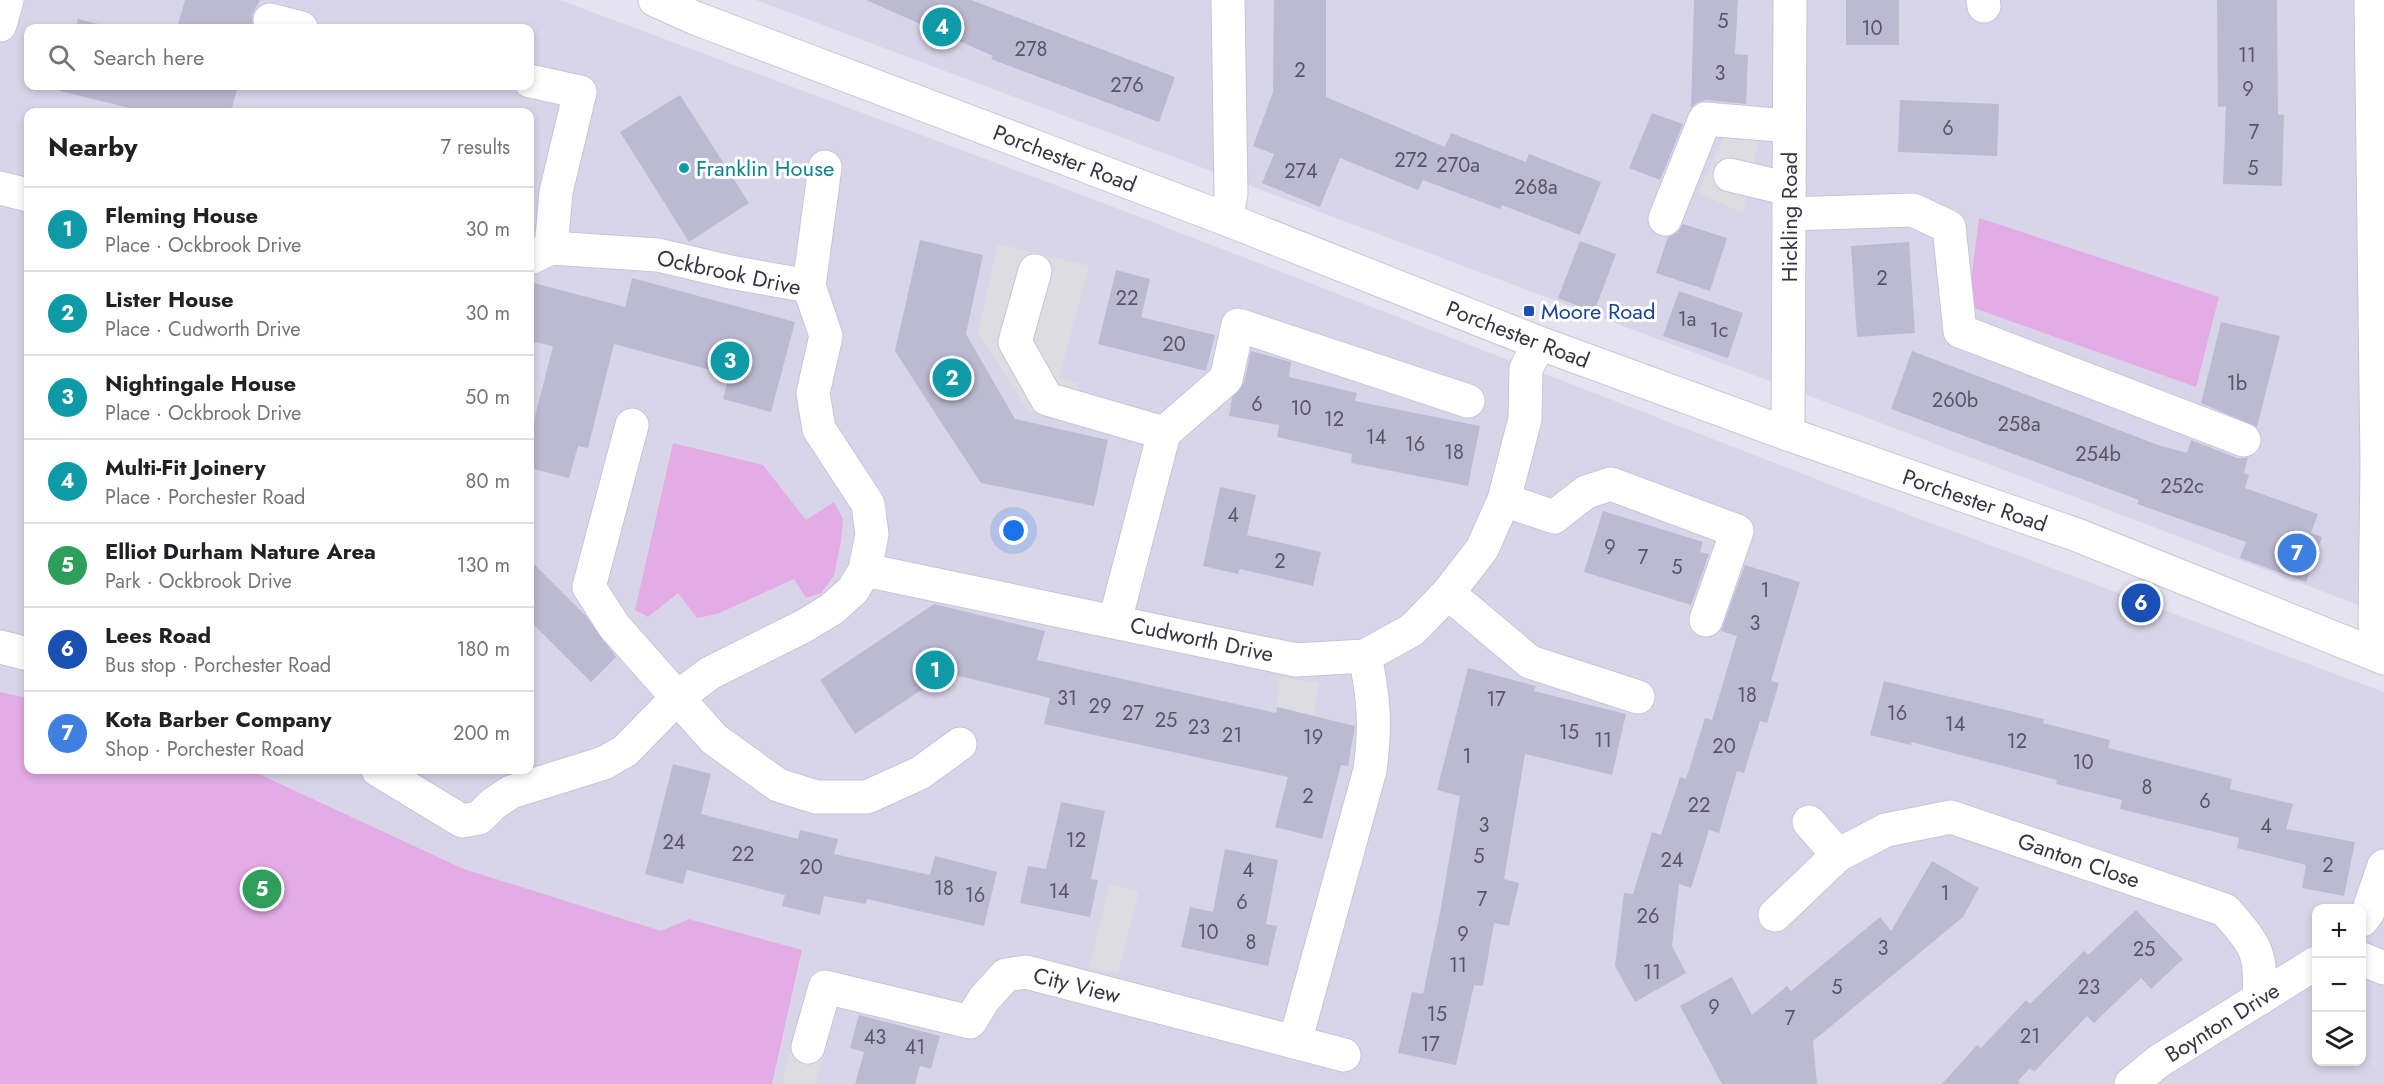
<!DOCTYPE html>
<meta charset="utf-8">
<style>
:root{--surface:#fff;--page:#f2f2f2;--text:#202124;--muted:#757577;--line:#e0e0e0;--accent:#195ff2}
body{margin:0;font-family:Jost,sans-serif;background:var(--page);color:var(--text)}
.controls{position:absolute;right:18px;bottom:18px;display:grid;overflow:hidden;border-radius:12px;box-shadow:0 3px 9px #0003}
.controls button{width:54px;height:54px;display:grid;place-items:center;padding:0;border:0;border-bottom:2px solid var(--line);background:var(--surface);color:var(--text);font:30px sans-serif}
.you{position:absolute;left:1014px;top:531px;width:21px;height:21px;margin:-15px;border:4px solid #fff;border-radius:50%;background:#1a73e8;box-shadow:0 0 0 9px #1a73e833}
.badge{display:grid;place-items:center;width:39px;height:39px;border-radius:50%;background:var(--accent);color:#fff;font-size:20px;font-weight:700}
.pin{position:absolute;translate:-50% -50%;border:3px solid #fff;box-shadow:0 2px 6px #0006}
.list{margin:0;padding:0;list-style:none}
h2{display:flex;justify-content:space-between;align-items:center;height:78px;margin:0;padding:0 24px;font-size:26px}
h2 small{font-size:20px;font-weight:400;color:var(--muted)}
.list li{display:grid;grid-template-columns:39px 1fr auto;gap:18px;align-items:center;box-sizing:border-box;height:84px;padding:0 24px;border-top:2px solid var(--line)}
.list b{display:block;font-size:22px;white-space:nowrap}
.list p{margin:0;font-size:20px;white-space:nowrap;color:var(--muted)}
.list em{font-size:20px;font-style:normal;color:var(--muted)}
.icon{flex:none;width:33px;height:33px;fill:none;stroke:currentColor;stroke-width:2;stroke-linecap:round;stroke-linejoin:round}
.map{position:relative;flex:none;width:2384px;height:1084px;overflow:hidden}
.search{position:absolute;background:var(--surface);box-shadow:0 3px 9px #0003;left:24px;top:24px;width:510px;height:66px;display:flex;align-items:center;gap:15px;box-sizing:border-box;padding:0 21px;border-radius:12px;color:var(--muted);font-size:22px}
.panel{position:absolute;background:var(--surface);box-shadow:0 3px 9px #0003;left:24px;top:108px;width:510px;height:666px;border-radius:12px}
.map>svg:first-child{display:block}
.residential{fill:#d9d5e9;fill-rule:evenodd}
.green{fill:#e3ace5}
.parking{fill:#dcdce1}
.building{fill:#bcb9d2}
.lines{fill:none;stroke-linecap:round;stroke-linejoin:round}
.minor-casing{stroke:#c7c3da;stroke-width:35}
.minor{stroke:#fff;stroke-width:33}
.culture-dot{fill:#0f9aa8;stroke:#fff;stroke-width:2}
.transit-dot{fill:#1a4fb4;stroke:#fff;stroke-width:2}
.labels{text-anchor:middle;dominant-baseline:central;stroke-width:6;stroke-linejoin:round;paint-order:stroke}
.number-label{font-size:20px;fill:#585566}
.street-label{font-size:22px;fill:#363442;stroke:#fff}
.culture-label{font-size:22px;fill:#0d838f;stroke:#fff;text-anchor:start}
.transit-label{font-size:22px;fill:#164399;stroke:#fff;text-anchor:start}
</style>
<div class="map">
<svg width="2384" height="1084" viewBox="0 0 2384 1084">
<rect width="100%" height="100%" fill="#e6e3f1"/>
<g class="residential">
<path d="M0 0H560L1093 199 1904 513 2384 692V1084H772L802 951 689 919 661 932 585 909 464 869 250 770H530V112H28V698L0 692ZM28 28H530V86H28ZM2316 908H2362V1062H2316Z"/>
<path d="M756 0H2384V615L1836 406Z"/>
</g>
<g class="green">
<path d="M1979 218 2219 297 2196 387 1968 306Z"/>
<path d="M673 443 763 465 806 520 834 502 843 519 841 541 834 576 821 593 806 598 794 579 717 614 697 618 678 593 648 617 635 610Z"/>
<path d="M0 692 28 698V770H250L464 869 661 931 689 919 802 950 772 1084H0Z"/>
</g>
<g class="parking">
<path d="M1727 129 1760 134 1743 213 1698 193Z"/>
<path d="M998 244 1089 266 1059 378 1080 383 1069 422 1028 411 978 332Z"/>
<path d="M1280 677 1319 683 1314 715 1276 706Z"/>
<path d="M1110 884 1139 891 1118 974 1089 967Z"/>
<path d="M792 1043 824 1052 816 1084H782Z"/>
</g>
<g class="building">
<path d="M185 0H260L252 15 253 28H177Z"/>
<path d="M866 0H971L1175 77 1159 122 991 59 993 56Z"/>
<path d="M1274 0H1326V97L1445 147 1451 133 1526 162 1529 154 1601 182 1580 235 1502 205 1500 209 1423 180 1418 190 1340 158 1320 207 1262 183 1274 154 1253 146 1273 92Z"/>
<path d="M1694 0H1738L1735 54 1748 55 1746 104 1706 100 1696 103 1691 108Z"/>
<rect x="1846" y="0" width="53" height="45"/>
<path d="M2217 0H2277L2278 114 2284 115 2282 186 2223 184 2226 106 2218 107Z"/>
<path d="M78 19 115 28H76Z"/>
<path d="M62 86H238L231 112H146L60 91Z"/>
<path d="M680 95 749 203 689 242 620 132Z"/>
<path d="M1900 100 1999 104 1997 156 1898 152Z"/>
<path d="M1652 113 1683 124 1660 180 1629 168Z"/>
<path d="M1683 224 1727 238 1710 291 1656 273 1668 237 1677 233Z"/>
<path d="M920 240 983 255 966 334 1015 419 1108 440 1094 506 981 483 935 413 895 351Z"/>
<path d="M1580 241 1616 254 1594 312 1558 298Z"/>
<path d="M1909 242 1915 333 1857 337 1851 246Z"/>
<path d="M1116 270 1150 279 1141 317 1215 335 1206 371 1098 344Z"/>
<path d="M632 278 795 322 771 412 723 399 729 375 614 344 588 448 578 446 569 478 530 468V436L553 346 530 341V282L625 307Z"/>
<path d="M1679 291 1743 313 1728 358 1663 336Z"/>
<path d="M2221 322 2280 336 2257 427 2201 403Z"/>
<path d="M1251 351 1291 362 1289 377 1357 393 1355 401 1480 426 1468 486 1351 463 1352 454 1277 437 1279 425 1229 416 1232 398 1244 383Z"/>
<path d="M1912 351 2158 445 2187 453 2191 440 2237 458H2248L2244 473 2249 475 2245 488 2318 514 2311 533 2322 537 2306 582 2240 558 2246 542 2137 504 2139 500 1891 409Z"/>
<path d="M1220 487 1256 495 1247 535 1321 552 1313 586 1240 569 1238 574 1203 566Z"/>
<path d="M1603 511 1703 542 1700 552 1709 554 1691 605 1584 572Z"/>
<path d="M530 560 586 616 616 657 591 682 530 621Z"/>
<path d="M1745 565 1800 582 1771 681 1779 683 1767 723 1760 721 1744 773 1737 771 1719 833 1709 830 1691 888 1679 884 1672 946 1686 973 1635 1002 1615 966 1624 893 1633 894 1652 832 1661 835 1680 777 1686 779 1705 718 1712 720 1737 636 1721 631Z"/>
<path d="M934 604 1045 631 1037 660 1276 713 1277 707 1355 726 1348 766 1341 765 1322 839 1275 827 1288 777 1044 724 1050 698 947 673 855 734 820 680Z"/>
<path d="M1468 668 1536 686 1534 691 1626 714 1612 775 1525 754 1504 879 1519 883 1509 926 1494 923 1483 986 1474 985 1456 1065 1398 1053 1412 992 1423 994 1440 913 1460 796 1437 790Z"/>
<path d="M1884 681 2044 719 2043 723 2110 740 2108 748 2232 779 2230 789 2293 804 2286 829 2355 842 2344 896 2302 888 2306 865 2237 848 2239 838 2120 809 2122 800 2056 784 2057 780 1911 742V745L1870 735Z"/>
<path d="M673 764 711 774 701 814 798 839 800 830 838 839 834 854 930 875 935 856 997 872 984 926 867 899 866 904 824 896 820 915 782 906 785 895 687 870 683 884 645 874Z"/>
<path d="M1061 802 1105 811 1091 879 1098 880 1090 917 1020 903 1028 866 1046 869Z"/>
<path d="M1225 849 1278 860 1266 924 1277 926 1268 966 1181 947 1190 907 1213 912Z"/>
<path d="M1932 861 1979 888 1963 917 1813 1041 1817 1084H1722L1680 1006 1732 977 1752 1015 1787 986 1791 991 1880 917 1891 931Z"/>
<path d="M2136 910 2183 959 2151 989 2141 978 2094 1023 2087 1016 2034 1072 2030 1068 2018 1081 2020 1084H1942L1977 1045 1981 1048 2026 1000 2030 1004 2084 951 2088 955Z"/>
<path d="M859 1015 940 1036 931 1069 920 1066 915 1084H855L864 1052 850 1048Z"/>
</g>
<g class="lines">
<g class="minor-casing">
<g id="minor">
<path d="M655 0 695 18 1226 219 1539 343 1788 434 2077 535 2384 658"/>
<path d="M1983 0 1984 6"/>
<path d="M2371 0 2377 463 2375 624 2379 656"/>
<path d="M270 20 301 28"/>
<path d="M0 25 7 0"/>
<path d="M530 81 580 92 556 192 551 248"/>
<path d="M1730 175 1789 189"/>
<path d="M0 188 28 195"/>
<path d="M1789 214 1913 210 1949 227 1960 331 2244 440"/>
<path d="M1226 219 1231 194 1228 0"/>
<path d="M1665 219 1705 119 1789 126"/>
<path d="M1035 271 1015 342 1047 399 1164 433 1115 621"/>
<path d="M809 286 825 167"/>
<path d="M632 425 589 587 614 626 714 739 778 785 816 797H867L920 773 960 744"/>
<path d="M1164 433 1226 379 1238 325 1468 401"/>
<path d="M1788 434 1790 0"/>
<path d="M1504 500 1554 517 1586 492 1611 484 1737 531 1706 620"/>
<path d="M865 570 1296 660 1365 656 1412 630 1448 593 1482 549 1504 500 1525 419 1526 369 1539 343"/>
<path d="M1448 593 1530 662 1638 697"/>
<path d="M0 647 28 654"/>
<path d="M378 770 462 821 479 818 493 804 511 792 604 763 625 751 678 697 710 673 804 626 832 609 853 590 865 570 872 534 868 504 819 429 813 393 826 336 809 286 730 272 658 255 551 248 530 258"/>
<path d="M1809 822 1838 855"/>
<path d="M1775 915 1838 855 1886 830 1951 817 2225 910C2256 946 2262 951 2259 999"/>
<path d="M2362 920 2368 912 2384 866"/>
<path d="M2362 959 2384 968"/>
<path d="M1295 1042 1370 770C1376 726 1374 699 1365 656"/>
<path d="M808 1047 825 987 970 1022 984 999 1006 975 1026 972 1344 1055"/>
<path d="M2131 1084 2159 1061 2316 963"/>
</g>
</g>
<use href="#minor" class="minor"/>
</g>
<circle class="culture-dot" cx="684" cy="168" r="6"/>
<rect class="transit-dot" x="1523" y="305" width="12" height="12" rx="3"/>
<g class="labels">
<g class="number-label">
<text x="1723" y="21">5</text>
<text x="1872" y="28">10</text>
<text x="1031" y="49">278</text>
<text x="2247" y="55">11</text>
<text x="1300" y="70">2</text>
<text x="1720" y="73">3</text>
<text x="1127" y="85">276</text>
<text x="2248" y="89">9</text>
<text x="1948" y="128">6</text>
<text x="2254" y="132">7</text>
<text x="1411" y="160">272</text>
<text x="1458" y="165">270a</text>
<text x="2253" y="168">5</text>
<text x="1301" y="171">274</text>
<text x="1536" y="187">268a</text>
<text x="1882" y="278">2</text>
<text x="1127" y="298">22</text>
<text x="1687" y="319">1a</text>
<text x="1719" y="330">1c</text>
<text x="1174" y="344">20</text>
<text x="2237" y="383">1b</text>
<text x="1955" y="400">260b</text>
<text x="1257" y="404">6</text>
<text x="1301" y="408">10</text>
<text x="1334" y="419">12</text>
<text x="2019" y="424">258a</text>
<text x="1376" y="437">14</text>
<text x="1415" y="444">16</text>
<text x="1454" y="452">18</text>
<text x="2098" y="454">254b</text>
<text x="2182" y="486">252c</text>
<text x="1233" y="515">4</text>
<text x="1610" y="547">9</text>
<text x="1643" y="557">7</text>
<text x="1280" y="561">2</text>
<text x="1677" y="567">5</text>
<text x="1765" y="590">1</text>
<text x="1755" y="623">3</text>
<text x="1747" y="695">18</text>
<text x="1067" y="698">31</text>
<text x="1496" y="699">17</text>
<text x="1100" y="706">29</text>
<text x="1133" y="713">27</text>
<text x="1897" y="713">16</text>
<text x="1166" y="720">25</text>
<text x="1955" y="724">14</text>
<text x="1199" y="727">23</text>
<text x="1569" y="732">15</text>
<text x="1232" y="735">21</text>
<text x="1313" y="737">19</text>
<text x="1603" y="740">11</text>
<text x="2017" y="741">12</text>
<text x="1724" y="746">20</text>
<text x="1467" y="756">1</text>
<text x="2083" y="762">10</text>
<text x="2147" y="787">8</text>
<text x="1308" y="796">2</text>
<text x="2205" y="801">6</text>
<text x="1699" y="805">22</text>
<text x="1484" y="825">3</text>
<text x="2266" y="826">4</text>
<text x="1076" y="840">12</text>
<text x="674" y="842">24</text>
<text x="743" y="854">22</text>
<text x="1479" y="856">5</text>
<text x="1672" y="860">24</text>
<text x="2328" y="865">2</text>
<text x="811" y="867">20</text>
<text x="1248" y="870">4</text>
<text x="944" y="888">18</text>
<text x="1059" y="891">14</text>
<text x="1945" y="893">1</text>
<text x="975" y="895">16</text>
<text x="1482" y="899">7</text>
<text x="1242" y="902">6</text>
<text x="1648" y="916">26</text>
<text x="1208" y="932">10</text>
<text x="1463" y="934">9</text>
<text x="1251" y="942">8</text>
<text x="1883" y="948">3</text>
<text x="2144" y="949">25</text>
<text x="1458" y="965">11</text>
<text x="1652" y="972">11</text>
<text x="1837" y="987">5</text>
<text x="2089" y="987">23</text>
<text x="1714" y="1007">9</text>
<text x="1437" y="1014">15</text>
<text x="1790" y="1018">7</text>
<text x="2030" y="1036">21</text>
<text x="875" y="1037">43</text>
<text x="1430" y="1044">17</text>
<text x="915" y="1047">41</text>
</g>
<g class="street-label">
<text transform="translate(1065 158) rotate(21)">Porchester Road</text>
<text transform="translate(1789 217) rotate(-90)">Hickling Road</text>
<text transform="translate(729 272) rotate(12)">Ockbrook Drive</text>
<text transform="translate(1518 334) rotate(21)">Porchester Road</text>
<text transform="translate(1975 500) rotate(19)">Porchester Road</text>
<text transform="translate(1202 639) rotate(12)">Cudworth Drive</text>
<text transform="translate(2079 860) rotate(19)">Ganton Close</text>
<text transform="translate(1077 985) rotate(14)">City View</text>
<text transform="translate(2222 1022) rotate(-32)">Boynton Drive</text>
</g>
<g class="culture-label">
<text x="696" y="168">Franklin House</text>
</g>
<g class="transit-label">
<text x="1541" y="311">Moore Road</text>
</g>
</g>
</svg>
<div class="controls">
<button>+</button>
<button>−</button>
<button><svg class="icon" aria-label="layers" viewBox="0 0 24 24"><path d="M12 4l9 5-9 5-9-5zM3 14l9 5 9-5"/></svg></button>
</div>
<div class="you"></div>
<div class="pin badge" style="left:935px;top:670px;background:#0f9aa8">1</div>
<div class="pin badge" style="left:952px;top:378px;background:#0f9aa8">2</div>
<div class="pin badge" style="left:730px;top:361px;background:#0f9aa8">3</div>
<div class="pin badge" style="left:942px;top:27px;background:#0f9aa8">4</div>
<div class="pin badge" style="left:262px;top:889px;background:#2e9e5b">5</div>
<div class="pin badge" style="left:2141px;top:603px;background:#1a4fb4">6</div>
<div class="pin badge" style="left:2297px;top:553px;background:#3f7fe0">7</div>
<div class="search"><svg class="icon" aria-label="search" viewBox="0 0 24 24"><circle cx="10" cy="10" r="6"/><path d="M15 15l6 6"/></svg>Search here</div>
<section class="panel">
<h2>Nearby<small>7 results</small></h2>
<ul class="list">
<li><span class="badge" style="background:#0f9aa8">1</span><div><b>Fleming House</b><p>Place · Ockbrook Drive</p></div><em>30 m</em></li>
<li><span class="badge" style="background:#0f9aa8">2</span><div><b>Lister House</b><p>Place · Cudworth Drive</p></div><em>30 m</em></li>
<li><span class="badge" style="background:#0f9aa8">3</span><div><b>Nightingale House</b><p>Place · Ockbrook Drive</p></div><em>50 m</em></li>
<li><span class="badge" style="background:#0f9aa8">4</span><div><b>Multi-Fit Joinery</b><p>Place · Porchester Road</p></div><em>80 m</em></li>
<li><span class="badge" style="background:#2e9e5b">5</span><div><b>Elliot Durham Nature Area</b><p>Park · Ockbrook Drive</p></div><em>130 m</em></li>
<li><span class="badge" style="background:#1a4fb4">6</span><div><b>Lees Road</b><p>Bus stop · Porchester Road</p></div><em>180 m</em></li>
<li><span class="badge" style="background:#3f7fe0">7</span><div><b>Kota Barber Company</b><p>Shop · Porchester Road</p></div><em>200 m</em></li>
</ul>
</section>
</div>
